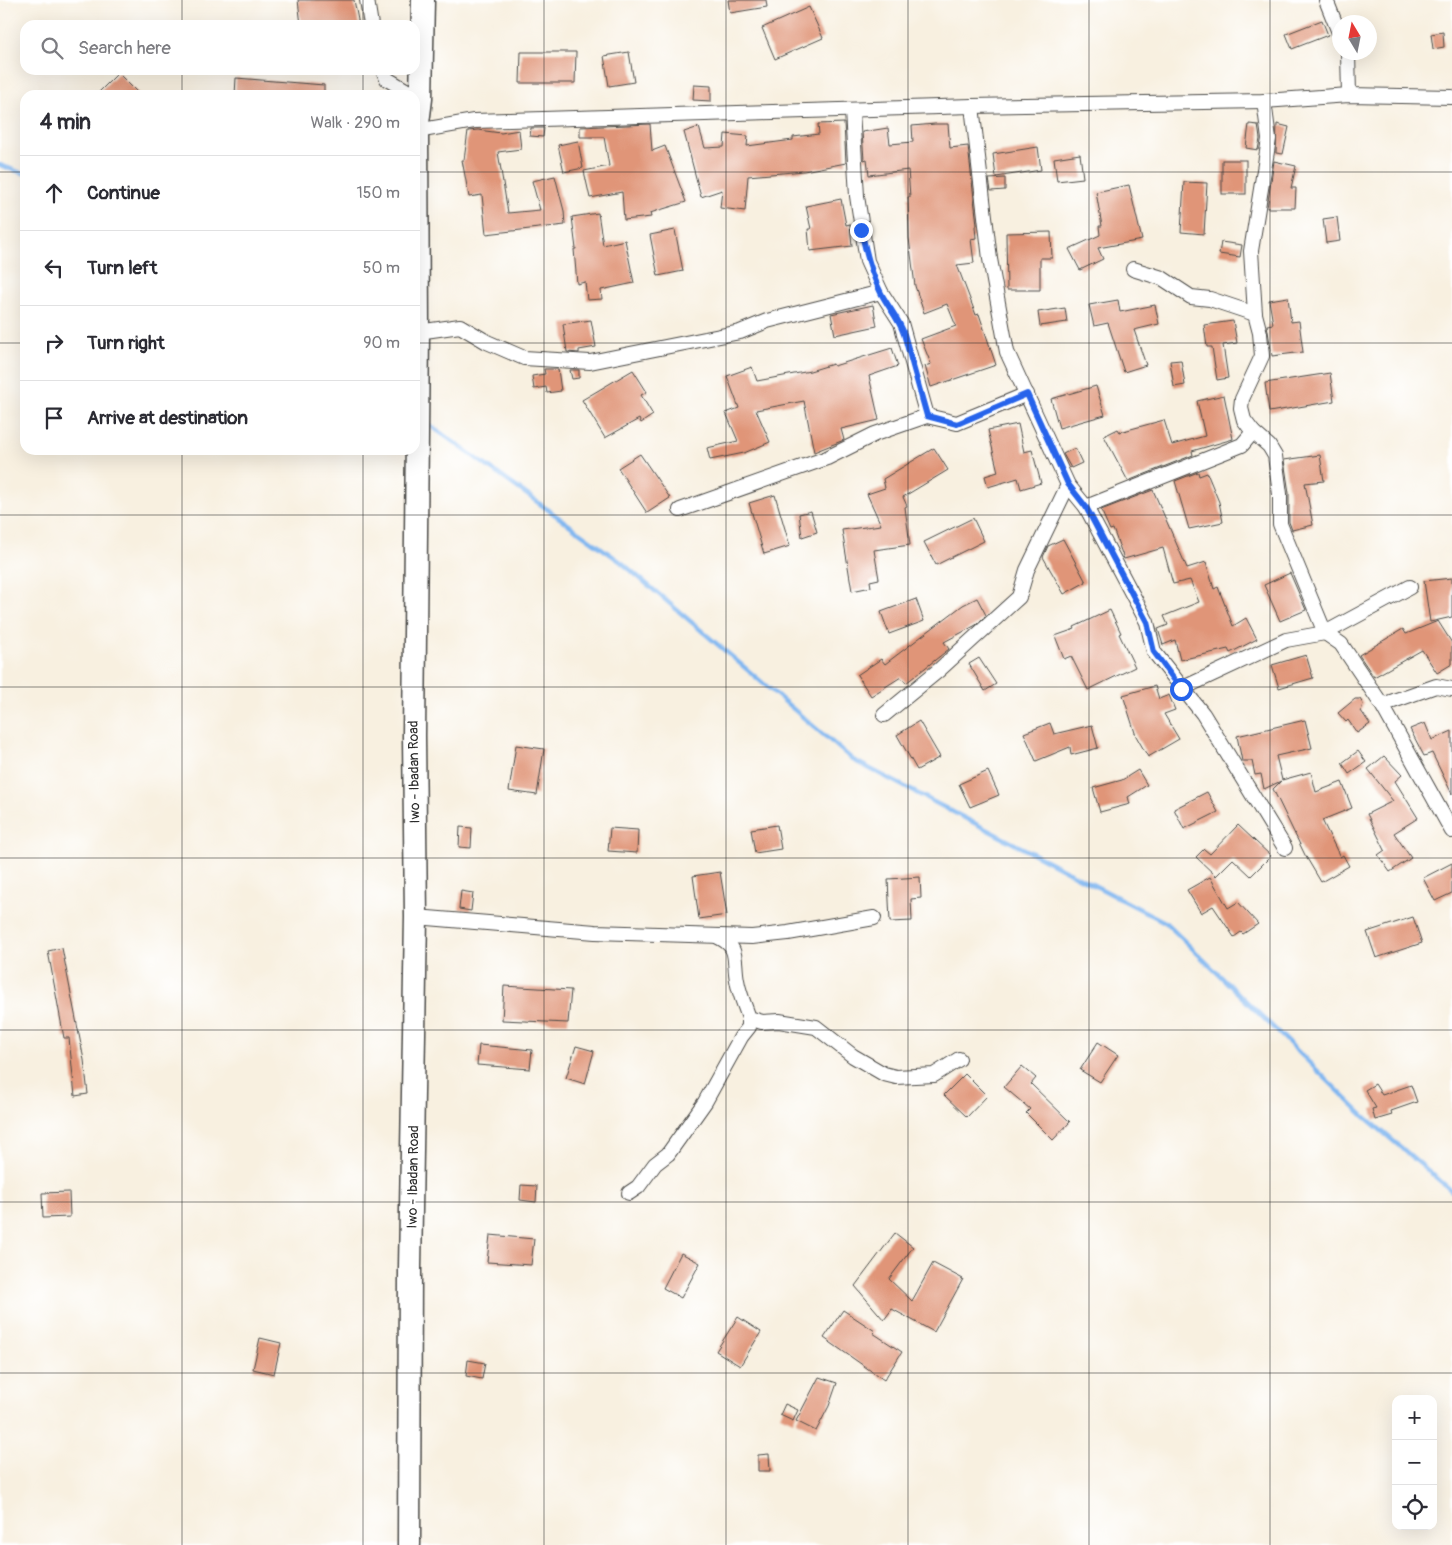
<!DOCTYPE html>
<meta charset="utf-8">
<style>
:root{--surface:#fff;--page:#f2f2f3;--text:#2b2b33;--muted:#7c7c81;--line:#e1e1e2}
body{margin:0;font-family:Pangolin,sans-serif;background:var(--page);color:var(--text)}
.controls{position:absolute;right:15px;bottom:15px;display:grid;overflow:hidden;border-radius:10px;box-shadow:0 5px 20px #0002}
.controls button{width:45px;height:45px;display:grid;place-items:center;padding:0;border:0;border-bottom:1px solid var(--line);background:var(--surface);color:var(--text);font:25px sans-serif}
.compass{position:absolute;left:1332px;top:15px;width:45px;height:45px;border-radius:50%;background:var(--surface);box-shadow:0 5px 20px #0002;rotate:350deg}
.stop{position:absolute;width:15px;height:15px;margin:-11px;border:4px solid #2563eb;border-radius:50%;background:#fff}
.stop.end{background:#2563eb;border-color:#fff;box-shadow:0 1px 5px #0008}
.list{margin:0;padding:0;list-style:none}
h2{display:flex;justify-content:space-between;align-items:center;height:65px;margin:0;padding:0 20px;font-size:21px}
h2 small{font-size:16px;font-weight:400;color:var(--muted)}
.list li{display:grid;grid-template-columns:32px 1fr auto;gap:15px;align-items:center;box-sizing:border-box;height:75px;padding:0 20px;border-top:1px solid var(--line)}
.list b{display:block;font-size:19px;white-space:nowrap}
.list em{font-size:16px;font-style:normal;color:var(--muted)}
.icon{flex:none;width:28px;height:28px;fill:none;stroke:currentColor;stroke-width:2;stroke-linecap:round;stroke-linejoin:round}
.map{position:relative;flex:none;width:1452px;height:1545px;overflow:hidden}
.search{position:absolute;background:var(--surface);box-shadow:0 5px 20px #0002;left:20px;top:20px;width:400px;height:55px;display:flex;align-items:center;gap:12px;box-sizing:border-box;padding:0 18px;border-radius:15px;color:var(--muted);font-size:19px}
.panel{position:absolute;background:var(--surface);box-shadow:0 5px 20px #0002;left:20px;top:90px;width:400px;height:365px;border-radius:15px}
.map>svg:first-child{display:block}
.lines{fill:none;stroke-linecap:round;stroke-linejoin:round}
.stream{stroke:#81b7f0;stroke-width:4.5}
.building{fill:#e09578}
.street-casing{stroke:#4a4946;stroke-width:16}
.primary-casing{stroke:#4a4946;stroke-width:25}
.street{stroke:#fff;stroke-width:14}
.primary{stroke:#fff;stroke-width:22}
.route{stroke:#2563eb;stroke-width:6}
.grid{fill:none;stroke:#2b2b2b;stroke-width:1;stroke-opacity:0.55}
.labels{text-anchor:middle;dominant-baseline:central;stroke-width:4;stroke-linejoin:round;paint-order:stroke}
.street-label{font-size:14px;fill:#2b2b2b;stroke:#fff}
</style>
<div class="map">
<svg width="1452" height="1545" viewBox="0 0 1452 1545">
<rect width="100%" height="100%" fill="#fff"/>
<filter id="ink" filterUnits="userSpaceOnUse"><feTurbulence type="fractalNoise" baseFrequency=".02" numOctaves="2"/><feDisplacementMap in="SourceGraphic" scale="10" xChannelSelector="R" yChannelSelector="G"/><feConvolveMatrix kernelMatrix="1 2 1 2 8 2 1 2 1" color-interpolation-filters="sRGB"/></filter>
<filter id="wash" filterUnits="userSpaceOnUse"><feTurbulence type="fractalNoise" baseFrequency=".0096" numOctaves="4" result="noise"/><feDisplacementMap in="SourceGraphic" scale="20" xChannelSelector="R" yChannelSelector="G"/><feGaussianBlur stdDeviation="1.12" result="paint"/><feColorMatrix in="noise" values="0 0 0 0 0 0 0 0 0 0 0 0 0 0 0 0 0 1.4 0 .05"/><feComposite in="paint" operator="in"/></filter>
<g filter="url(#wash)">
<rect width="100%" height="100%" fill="#f8f0e0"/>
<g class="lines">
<g class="stream">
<path d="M0 165 25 174"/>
<path d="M424 421 621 562 853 760 1165 922 1364 1116 1452 1191"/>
</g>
</g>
<g id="blocks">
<g class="building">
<path d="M298 0H354L359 25H301Z"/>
<path d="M728 0H766L767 7 730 13Z"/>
<path d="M809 7 823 38 775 59 762 28Z"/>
<path d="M1322 20 1328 35 1292 49 1286 34Z"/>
<path d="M1443 32 1444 47 1433 49 1431 34Z"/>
<path d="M521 52H576L575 83H520Z"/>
<path d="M629 52 634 82 609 86 604 56Z"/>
<path d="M118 73 140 95H96Z"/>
<path d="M236 78 324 85V95H235Z"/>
<path d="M694 85 711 86V101L693 100Z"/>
<path d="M844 123 846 163 804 171 748 176 745 211 720 208 722 190 701 197 684 132 699 127 705 148 724 147 725 134 748 136 747 146 793 140V137L819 134 818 124Z"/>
<path d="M650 124 652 151 665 146 686 202 650 213 651 217 624 220 622 192 590 198 584 171 609 166 604 137H580V127Z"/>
<path d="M935 124H948L950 148 968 146 977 225 975 226 976 238 971 239 974 263 957 265 976 315 979 314 996 365 931 387 925 366 931 364 921 339 956 326 947 304 924 313 915 286 909 238 908 197H910L908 170 869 175 867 159 864 160 862 132 888 128 890 144 913 142 912 126Z"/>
<path d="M1249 124 1258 125 1260 139 1258 150 1246 148Z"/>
<path d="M1277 124 1289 127 1283 154 1276 153Z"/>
<path d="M531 128H544L543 137 530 136Z"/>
<path d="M478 130 501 133 519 130 521 149 498 152 508 213 540 210 532 181 555 176 564 211 565 225 486 234 482 195 469 197 462 160H464L468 131Z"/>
<path d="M578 141 583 168 564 172 558 145Z"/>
<path d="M1038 147 1041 170 996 177 993 154Z"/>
<path d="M1080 154 1083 178 1057 181 1054 158Z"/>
<rect x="1222" y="160" width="24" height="34"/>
<path d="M1274 161 1296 166 1291 188H1296L1295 208H1267Z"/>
<path d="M1005 178V190L991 191 989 179Z"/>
<path d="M1184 182 1207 183 1204 234 1181 232Z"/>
<path d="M1129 185 1142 240 1098 248 1103 259 1080 270 1069 249 1100 235 1099 226H1102L1096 192Z"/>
<path d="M841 199 846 225 850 224 852 246 810 251 808 229H811L806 206Z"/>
<path d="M598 213 603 245 625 240 634 283 601 290 602 299 587 300 585 282 577 284 574 249H576L572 217Z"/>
<path d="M1337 217 1340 241 1326 243 1323 219Z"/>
<path d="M675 230 683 271 658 276 650 235Z"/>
<path d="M1051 232 1052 258H1040V290H1007L1006 233Z"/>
<path d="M1221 242 1242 245 1240 257 1219 254Z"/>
<path d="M1288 297 1291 322 1299 321 1303 352 1272 356 1267 325 1273 324 1269 300Z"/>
<path d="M1118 300 1120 312 1155 305 1159 324 1134 330 1146 365 1124 372 1108 323 1094 326 1089 305Z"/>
<path d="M873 305 877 326 835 335 831 314Z"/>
<path d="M1065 308 1067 322 1040 326 1038 312Z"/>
<path d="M591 320 596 347 579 350V353L567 352 563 324Z"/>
<path d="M1233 321 1237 343 1223 345 1228 378 1217 380 1212 347H1207L1204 325Z"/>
<path d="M892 348 898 366 869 376 879 420 841 429 844 440 814 452 804 401 756 410 770 442 744 453 710 460 707 448 738 441 726 413 739 408 727 376 752 367 757 381 810 371 833 364 834 366Z"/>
<path d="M1181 360 1185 385 1174 387 1170 361Z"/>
<path d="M544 369H558L561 391 547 393 546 387 534 389 532 376 545 374Z"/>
<path d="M570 370H579V378L572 379Z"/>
<path d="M633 370 647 392 641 395 653 415 641 423 639 419 605 438 582 400Z"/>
<path d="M1330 373 1334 401 1269 412 1265 383Z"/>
<path d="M1096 386 1105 415 1059 428 1051 399Z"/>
<path d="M1224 395 1233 439 1192 451 1193 455 1128 481 1104 436 1118 429 1120 432 1164 420 1172 445 1205 436 1197 401Z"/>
<path d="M1018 424 1024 452 1032 450 1041 483 1021 489 1018 478 988 487 985 476 998 472 988 430Z"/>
<path d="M934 448 948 470 903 497 907 506 905 507 910 545 874 550 879 579 870 581 871 587 852 591 842 530 881 525 867 494 885 488 883 479Z"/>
<path d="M1075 448 1082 463 1071 468 1063 454Z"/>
<path d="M640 454 670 498 647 513 618 468Z"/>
<path d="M1320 455 1324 481 1305 483 1313 525 1292 530 1289 522V493L1284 460Z"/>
<path d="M1198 472 1199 476 1207 473 1219 502 1223 522 1189 529 1175 481Z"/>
<path d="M1153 490 1187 568 1206 562 1214 589 1218 587 1233 626 1246 618 1257 639 1230 653 1228 649 1180 660 1175 640 1163 645 1158 629 1168 625 1164 616 1199 602 1190 580 1173 584 1163 548 1124 559 1113 529 1110 530 1101 510Z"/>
<path d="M775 495 790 546 764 554 749 503Z"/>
<path d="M811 511 817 532 802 537 799 514Z"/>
<path d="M973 518 984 541 936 565 924 542Z"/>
<path d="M1063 539 1086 582 1064 594 1043 557 1048 546Z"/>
<path d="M1290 573 1306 610 1280 621 1264 585Z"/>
<path d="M1452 578V617L1430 622 1424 581Z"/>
<path d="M977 598 986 615 976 625 944 642 949 649 906 683 901 677 871 696 857 675 881 659 885 664 963 605Z"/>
<path d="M916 599 924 621 889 634 881 612Z"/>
<path d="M1110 610 1121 633 1119 634 1135 667 1088 690 1071 656 1064 659 1055 636 1075 629 1074 627Z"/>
<path d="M1438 621 1452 643V664L1437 673 1422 650 1374 677 1359 655 1403 629 1406 634Z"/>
<path d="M1306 655 1313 678 1279 688 1272 665Z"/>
<path d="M979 658 996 684 985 691 969 664Z"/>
<path d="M1155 686 1159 699 1169 695 1175 710 1164 714 1179 739 1148 757 1136 736 1123 695Z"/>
<path d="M1355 699H1360L1363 704 1361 711 1370 724 1357 733 1348 720 1346 722 1338 713Z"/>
<path d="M1305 720 1312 748 1276 756 1282 780 1311 772 1316 792 1342 782 1352 808 1322 820 1340 857 1343 855 1349 866 1321 882 1305 855 1273 789 1281 781 1264 789 1261 774 1255 775 1252 761H1242L1237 736Z"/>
<path d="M919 721 940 757 917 770 897 735Z"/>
<path d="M1050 723 1054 734 1092 725 1098 748 1071 755 1070 747 1036 761 1024 733Z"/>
<path d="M1425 723 1432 740 1452 731V794L1432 753 1424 756 1410 729Z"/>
<path d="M516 745 544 749 537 795 509 791Z"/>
<path d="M1358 751 1366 762 1349 774 1342 763Z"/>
<path d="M1384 756 1402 775 1395 781 1418 818 1394 833 1411 858 1390 872 1378 855 1385 850 1367 814 1393 801 1368 769Z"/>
<path d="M1138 770 1147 785 1128 797 1130 804 1100 812 1093 788 1122 780Z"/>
<path d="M988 771 999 795 970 807 959 784Z"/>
<path d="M1207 792 1218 812 1184 829 1174 809Z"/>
<path d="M777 825 781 849 755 853 751 829Z"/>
<path d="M1238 825 1271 856 1251 876 1233 859 1216 876 1196 857 1204 849 1210 854Z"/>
<path d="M460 827 472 828 471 848 459 847Z"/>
<path d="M610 828 638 830 637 853 608 851Z"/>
<path d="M1452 863V893L1435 901 1423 878Z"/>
<path d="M720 872 727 915 699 919 693 876Z"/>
<path d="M920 877 921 898 911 899 912 921 890 922 888 879Z"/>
<path d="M1210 877 1228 908 1238 902 1258 924 1243 934 1241 932 1234 937 1213 906 1201 913 1187 890Z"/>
<path d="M461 891 473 893 471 911 459 909Z"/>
<path d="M1413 917 1422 943 1376 958 1367 932Z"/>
<path d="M62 948 84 1060 88 1094 75 1096 69 1038H64L48 951Z"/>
<path d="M504 986 571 990 568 1023 502 1020Z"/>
<path d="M1098 1042 1118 1055 1100 1082 1080 1070Z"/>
<path d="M479 1045 532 1050 530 1069 477 1065Z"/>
<path d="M576 1046 594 1051 585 1084 566 1078Z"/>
<path d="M1022 1066 1036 1078 1031 1084 1070 1122 1053 1140 1026 1113 1030 1109 1004 1087Z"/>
<path d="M965 1074 987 1096 967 1117 944 1095Z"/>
<path d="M1375 1084 1382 1095 1411 1085 1417 1102 1391 1111 1392 1115 1375 1120 1372 1109 1376 1108 1365 1090Z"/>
<path d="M521 1185 537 1186 536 1202 520 1200Z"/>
<path d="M69 1192 70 1217 43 1218 42 1193Z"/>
<path d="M895 1233 913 1247 889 1279 912 1301 933 1263 963 1279 934 1332 892 1309 884 1320 855 1286Z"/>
<path d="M490 1235 534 1239 531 1265 487 1262Z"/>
<path d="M681 1253 700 1263 681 1298 663 1288Z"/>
<path d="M843 1310 875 1331 873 1333 902 1352 884 1380 824 1338Z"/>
<path d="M738 1317 761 1332 740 1366 716 1351Z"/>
<path d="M260 1338 281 1343 274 1374 253 1369Z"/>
<path d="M468 1360 485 1363 482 1379 466 1376Z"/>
<path d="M819 1377 837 1383 829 1406 816 1431 796 1421Z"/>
<path d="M785 1404 798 1410 793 1421 780 1415Z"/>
<path d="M769 1454 770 1471H758V1455Z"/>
</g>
</g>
</g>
<g filter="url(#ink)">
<use href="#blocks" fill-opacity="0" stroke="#4a4946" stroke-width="1"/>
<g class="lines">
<g class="street-casing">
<g id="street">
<path d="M367 0 371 25"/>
<path d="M1326 0 1340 35"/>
<path d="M1348 52 1349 95"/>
<path d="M383 70 387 79 414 95"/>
<path d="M972 106 990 259 1007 352 1068 485 1086 507 1147 622 1154 652 1203 714 1285 848"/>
<path d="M852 111 857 196 867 261 881 292 901 323 927 416"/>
<path d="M417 131 474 121 972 106 1264 101 1349 95 1452 97"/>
<path d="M1133 269 1162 278 1191 297 1210 299 1255 314"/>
<path d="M418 332 460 326 487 342 524 358 590 362 740 332 767 321 881 292"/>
<path d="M1253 432 1269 446 1275 456 1280 494V524L1325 633 1341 644 1382 705"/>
<path d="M1086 507 1242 445 1253 432 1244 420 1241 408 1242 399 1262 356 1260 333 1255 314 1251 251 1269 139 1264 101"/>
<path d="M680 510 827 458 875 434 927 416 957 423 1027 394"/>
<path d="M1181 689 1286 640 1325 633 1410 587"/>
<path d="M1452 689 1436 686 1382 705 1452 831"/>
<path d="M884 715 939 670 1019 597 1027 570 1068 485"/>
<path d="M416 917 595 932 752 937 788 933 874 918"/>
<path d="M718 937C740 947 733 960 737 980 739 993 745 1006 749 1018L762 1022 779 1021 816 1027 853 1056 884 1074 896 1077 934 1075 959 1059"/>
<path d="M629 1193 638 1187 655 1164 668 1154 705 1102 741 1037 749 1027V1018"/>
</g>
</g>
<g class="primary-casing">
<path id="primary" d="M409 1545 410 1268 416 917 414 736 418 332 417 131 421 99 423 0"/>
</g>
<use href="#street" class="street"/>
<use href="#primary" class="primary"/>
</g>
</g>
<g class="lines" filter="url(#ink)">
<path class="route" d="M861 230C866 252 871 273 881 293 888 307 899 319 904 334L927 416 957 424 1027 394 1068 484 1086 507 1147 622 1154 652 1181 689"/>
</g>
<path class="grid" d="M182 0V25M363 0V25M544 0V1545M726 0V1545M908 0V1545M1089 0V1545M1270 0V1545M182 70V95M363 70V95M0 172H25M415 172H1452M0 343H25M415 343H1452M182 450V1545M363 450V1545M0 515H1452M0 687H1452M0 858H1452M0 1030H1452M0 1202H1452M0 1373H1452"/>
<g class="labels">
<g class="street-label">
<text transform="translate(414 772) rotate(-91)">Iwo - Ibadan Road</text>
<text transform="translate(413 1177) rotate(-89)">Iwo - Ibadan Road</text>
</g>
</g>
</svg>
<div class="controls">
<button>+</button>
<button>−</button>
<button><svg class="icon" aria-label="locate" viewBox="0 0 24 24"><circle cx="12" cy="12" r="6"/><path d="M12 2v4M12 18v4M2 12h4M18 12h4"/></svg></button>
</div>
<svg class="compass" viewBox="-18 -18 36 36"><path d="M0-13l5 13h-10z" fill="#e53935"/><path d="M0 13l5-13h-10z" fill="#7c7c81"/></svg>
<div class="stop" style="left:1181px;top:689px"></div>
<div class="stop end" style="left:861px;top:230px"></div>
<div class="search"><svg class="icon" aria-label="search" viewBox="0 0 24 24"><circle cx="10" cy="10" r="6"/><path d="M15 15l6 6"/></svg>Search here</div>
<section class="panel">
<h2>4 min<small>Walk · 290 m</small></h2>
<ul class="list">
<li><svg class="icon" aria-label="ahead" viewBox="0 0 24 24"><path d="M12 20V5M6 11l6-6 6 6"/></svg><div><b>Continue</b></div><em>150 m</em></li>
<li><svg class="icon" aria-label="left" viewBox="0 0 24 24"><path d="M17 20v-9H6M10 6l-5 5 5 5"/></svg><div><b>Turn left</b></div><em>50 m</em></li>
<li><svg class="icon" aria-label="right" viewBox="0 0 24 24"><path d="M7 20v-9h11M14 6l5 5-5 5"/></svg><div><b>Turn right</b></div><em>90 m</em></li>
<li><svg class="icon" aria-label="arrive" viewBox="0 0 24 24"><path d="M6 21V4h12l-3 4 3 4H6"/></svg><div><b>Arrive at destination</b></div></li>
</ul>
</section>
</div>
